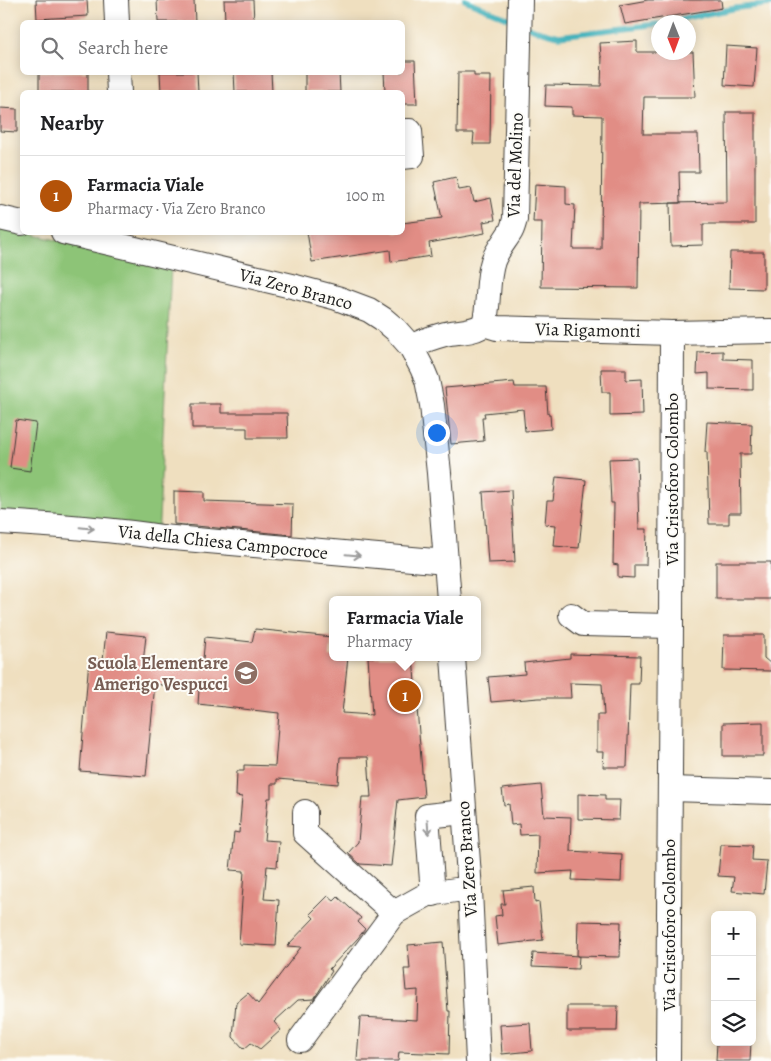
<!DOCTYPE html>
<meta charset="utf-8">
<style>
:root{--surface:#fff;--page:#f2f2f2;--text:#202124;--muted:#757577;--line:#e0e0e0;--accent:#b45309}
body{margin:0;font-family:Alegreya,serif;background:var(--page);color:var(--text)}
.controls{position:absolute;right:15px;bottom:15px;display:grid;overflow:hidden;border-radius:8px;box-shadow:0 2px 12px #0003}
.controls button{width:45px;height:45px;display:grid;place-items:center;padding:0;border:0;border-bottom:1px solid var(--line);background:var(--surface);color:var(--text);font:25px sans-serif}
.compass{position:absolute;left:651px;top:15px;width:45px;height:45px;border-radius:50%;background:var(--surface);box-shadow:0 2px 12px #0003;rotate:179deg}
.you{position:absolute;left:436px;top:432px;width:18px;height:18px;margin:-12px;border:4px solid #fff;border-radius:50%;background:#1a73e8;box-shadow:0 0 0 8px #1a73e833}
.badge{display:grid;place-items:center;width:32px;height:32px;border-radius:50%;background:var(--accent);color:#fff;font-size:16px;font-weight:700}
.pin{position:absolute;translate:-50% -50%;border:2px solid #fff;box-shadow:0 1px 5px #0006}
.popup{position:absolute;left:329px;top:596px;width:152px;height:65px;box-sizing:border-box;display:grid;place-content:center;border-radius:8px;background:var(--surface);filter:drop-shadow(0 1px 4px #0005);font-size:16px;white-space:nowrap;color:var(--muted)}
.popup b{font-size:19px;color:var(--text)}
.popup::after{content:'';position:absolute;left:50%;top:100%;margin-left:-10px;border:10px solid transparent;border-top-color:var(--surface)}
.list{margin:0;padding:0;list-style:none}
h2{display:flex;justify-content:space-between;align-items:center;height:65px;margin:0;padding:0 20px;font-size:21px}
h2 small{font-size:16px;font-weight:400;color:var(--muted)}
.list li{display:grid;grid-template-columns:32px 1fr auto;gap:15px;align-items:center;box-sizing:border-box;height:80px;padding:0 20px;border-top:1px solid var(--line)}
.list b{display:block;font-size:19px;white-space:nowrap}
.list p{margin:0;font-size:16px;white-space:nowrap;color:var(--muted)}
.list em{font-size:16px;font-style:normal;color:var(--muted)}
.icon{flex:none;width:28px;height:28px;fill:none;stroke:currentColor;stroke-width:2;stroke-linecap:round;stroke-linejoin:round}
.map{position:relative;flex:none;width:771px;height:1061px;overflow:hidden}
.search{position:absolute;background:var(--surface);box-shadow:0 2px 12px #0003;left:20px;top:20px;width:385px;height:55px;display:flex;align-items:center;gap:12px;box-sizing:border-box;padding:0 18px;border-radius:8px;color:var(--muted);font-size:19px}
.panel{position:absolute;background:var(--surface);box-shadow:0 2px 12px #0003;left:20px;top:90px;width:385px;height:145px;border-radius:8px}
.map>svg:first-child{display:block}
.green{fill:#8dc477;stroke:#54704a}
.lines{fill:none;stroke-linecap:round;stroke-linejoin:round}
.stream{stroke:#40b0ba;stroke-width:5.5}
.building{fill:#e18d85}
.minor-casing{stroke:#3c3934;stroke-width:26}
.minor{stroke:#fff;stroke-width:24}
.oneway{stroke:#999}
.labels{text-anchor:middle;dominant-baseline:central;stroke-width:4;stroke-linejoin:round;paint-order:stroke}
.street-label{font-size:18px;fill:#1c1c1c;stroke:#fdfcf7}
.education-label{font-size:18px;font-weight:bold;fill:#785e54;stroke:#fdfcf7;text-anchor:end}
</style>
<div class="map">
<svg width="771" height="1061" viewBox="0 0 771 1061">
<rect width="100%" height="100%" fill="#fdfcf7"/>
<filter id="ink" filterUnits="userSpaceOnUse"><feTurbulence type="fractalNoise" baseFrequency=".02" numOctaves="2"/><feDisplacementMap in="SourceGraphic" scale="10" xChannelSelector="R" yChannelSelector="G"/><feConvolveMatrix kernelMatrix="1 2 1 2 8 2 1 2 1" color-interpolation-filters="sRGB"/></filter>
<filter id="wash" filterUnits="userSpaceOnUse"><feTurbulence type="fractalNoise" baseFrequency=".0096" numOctaves="4" result="noise"/><feDisplacementMap in="SourceGraphic" scale="20" xChannelSelector="R" yChannelSelector="G"/><feGaussianBlur stdDeviation="1.12" result="paint"/><feColorMatrix in="noise" values="0 0 0 0 0 0 0 0 0 0 0 0 0 0 0 0 0 1.4 0 .05"/><feComposite in="paint" operator="in"/></filter>
<g filter="url(#wash)">
<rect width="100%" height="100%" fill="#efdfbf"/>
<path class="green" d="M0 227 171 266 158 541 0 525Z"/>
<g class="lines">
<g class="stream">
<path d="M465 0 515 21"/>
<path d="M665 22 737 8 771 4"/>
<path d="M526 26 536 30 559 36 658 24"/>
</g>
</g>
<g id="blocks">
<g class="building">
<path d="M36 0H87L88 16 37 19Z"/>
<path d="M157 0H194L195 22H158Z"/>
<path d="M224 0H253L254 22H231V19L225 20Z"/>
<path d="M648 0H721L722 8 625 24 620 5Z"/>
<path d="M637 41V52H693L695 97H644L643 134H698L699 172H679L680 203 639 204 638 288 541 287 542 222H533L535 184 566 186V204L575 205 573 249H601L602 116 572 115V107L545 106 546 85 601 86 602 57H601L600 43Z"/>
<path d="M726 46 757 48 754 87 724 85Z"/>
<path d="M402 61H415L417 104H402V92H385L384 72H402Z"/>
<rect x="39" y="72" width="49" height="20"/>
<path d="M160 72H197L198 92H161Z"/>
<path d="M234 72H271L272 92H235Z"/>
<path d="M305 72H339L340 92H305Z"/>
<path d="M458 72H474V76H491L490 144H473L474 133H457Z"/>
<path d="M0 108 17 109V132L0 131Z"/>
<path d="M726 112H755V224H703V245L671 246 670 203 727 202Z"/>
<path d="M456 177 459 190 471 188 474 202 491 198 495 220 483 222 485 233 429 243 431 256 391 262 390 250 312 262 307 232H402V223L442 218 434 182Z"/>
<path d="M730 252H764V289L729 288Z"/>
<path d="M723 351V359L753 360V390L709 389V373L697 374 698 352Z"/>
<path d="M601 369H626V380L642 379 643 415 610 416V392H602Z"/>
<path d="M514 382 515 387H546L548 414H550L551 429 525 431 523 409 484 413 485 417H482L484 441 451 444 445 388Z"/>
<path d="M192 404H221V413H287L288 438H247V428H192Z"/>
<path d="M16 420 36 423 30 471 10 468Z"/>
<path d="M707 422 752 424 751 454H740L741 513H729V524H709L707 452H705Z"/>
<path d="M637 458 639 529H647L646 565H634V578L618 577V565L613 564 614 503H611L609 459Z"/>
<path d="M556 477 586 480 579 548 554 546 556 525 545 524 547 501H553Z"/>
<path d="M511 490 515 562 488 563 483 492Z"/>
<path d="M174 491 204 492V501L293 504 292 535 174 524Z"/>
<rect x="716" y="562" width="55" height="37"/>
<path d="M255 629 332 637 330 657H348L342 713 372 715 368 657H413L424 797 398 800 391 866 360 864 348 853 358 842 362 797H371L368 757H340L338 784 277 779V784H271V798H268L264 840 279 841 277 867 267 866 264 899 279 900 276 946 239 944 244 871 230 870 234 832 239 833 242 797 236 796 237 771H244V765L275 766 279 713 198 704 199 690 155 684 146 776 80 771 89 659 103 660 106 632 146 636 143 663 202 670 205 637 252 642Z"/>
<path d="M724 635H764V658L771 664V671L723 670Z"/>
<path d="M570 654 640 656 639 684H630L627 767H603L604 752H597V715H604L602 684 570 683 571 698H539L491 702 488 677 525 674 524 663 570 658Z"/>
<path d="M763 722V756H723V723Z"/>
<path d="M541 785 544 816 571 817 570 851 622 854 621 882 572 880 573 871 537 873 538 834 520 835 519 824 511 825 509 804 504 805 502 789Z"/>
<path d="M578 794 605 795V800H620L619 820 578 819Z"/>
<path d="M721 844 753 845 752 860 767 861 764 894 732 891 734 877 718 876Z"/>
<path d="M534 887 535 903 539 902 543 940 498 945 495 916 502 915 501 904H505L503 890Z"/>
<path d="M328 896 334 901 338 897 361 918 358 922 365 929 358 938 329 969 332 971 314 999 298 1000 274 1022 281 1030 260 1049 251 1043 244 1049 233 1037 236 1003 248 993 258 1004 301 947 287 946 314 918 310 914Z"/>
<path d="M578 921 621 922 620 957 577 956Z"/>
<path d="M443 942 448 1011H450L449 1054 399 1052 398 1061H357L360 1017 417 1020 418 990 406 991 404 969H410L408 945Z"/>
<path d="M533 953 579 956 578 969 532 967Z"/>
<path d="M567 1006H618L617 1031H567Z"/>
<path d="M530 1023 532 1051 502 1054 500 1025Z"/>
<path d="M717 1042H751L750 1061H716Z"/>
</g>
</g>
</g>
<g filter="url(#ink)">
<use href="#blocks" fill-opacity="0" stroke="#3c3934" stroke-width="1"/>
<g class="lines">
<g class="minor-casing">
<g id="minor">
<path d="M116 0 117 22"/>
<path d="M118 72 119 92"/>
<path d="M402 131H410L412 156 402 157"/>
<path d="M0 218 22 223"/>
<path d="M63 232 296 287 337 298 369 310 383 319 396 330 411 347 422 368 427 380 432 405 439 473 449 600"/>
<path d="M484 324C490 304 486 282 493 261 497 250 505 241 511 231 513 227 514 223 515 219L520 0"/>
<path d="M484 324 497 328 672 333 771 331"/>
<path d="M411 347C421 341 434 337 445 334 457 331 474 333 484 324"/>
<path d="M0 522C54 525 108 529 162 537L446 562"/>
<path d="M571 615 583 624 671 626"/>
<path d="M453 657 470 890 478 1061"/>
<path d="M670 789 771 792"/>
<path d="M305 812V833L394 913"/>
<path d="M433 894 427 816 464 812"/>
<path d="M300 1040 394 913 428 894 456 890H470"/>
<path d="M668 1061 671 626 672 333"/>
</g>
</g>
<use href="#minor" class="minor"/>
</g>
<defs><path id="oneway-shaft" d="M-6 0H5M1.5-3L5.5 0L1.5 3" fill="none" stroke-width="1.6" stroke-linecap="round" stroke-linejoin="round" transform="scale(1.25)"/></defs>
<g class="oneway">
<use href="#oneway-shaft" transform="translate(87 528) rotate(6)"/>
<use href="#oneway-shaft" transform="translate(353 555) rotate(5)"/>
<use href="#oneway-shaft" transform="translate(428 827) rotate(86)"/>
</g>
</g>
<defs>
<g id="school-disc" transform="scale(1.25)"><circle r="9.5" fill="#8d6e63" stroke="#fdfcf7"/><path d="M0-5L7-2L0 1L-7-2ZM-4 1L0 2.5L4 1V4Q0 6-4 4Z" fill="#fff"/></g>
</defs>
<g fill-rule="evenodd">
<use href="#school-disc" x="246" y="673"/>
</g>
<g class="labels">
<g class="street-label">
<text transform="translate(515 165) rotate(-88)">Via del Molino</text>
<text transform="translate(296 289) rotate(15)">Via Zero Branco</text>
<text transform="translate(588 330) rotate(1)">Via Rigamonti</text>
<text transform="translate(672 479) rotate(-90)">Via Cristoforo Colombo</text>
<text transform="translate(223 542) rotate(6)">Via della Chiesa Campocroce</text>
<text transform="translate(467 859) rotate(-94)">Via Zero Branco</text>
<text transform="translate(669 925) rotate(-90)">Via Cristoforo Colombo</text>
</g>
<g class="education-label">
<text x="228" y="663">Scuola Elementare<tspan x="228" dy="21">Amerigo Vespucci</tspan></text>
</g>
</g>
</svg>
<div class="controls">
<button>+</button>
<button>−</button>
<button><svg class="icon" aria-label="layers" viewBox="0 0 24 24"><path d="M12 4l9 5-9 5-9-5zM3 14l9 5 9-5"/></svg></button>
</div>
<svg class="compass" viewBox="-18 -18 36 36"><path d="M0-13l5 13h-10z" fill="#e53935"/><path d="M0 13l5-13h-10z" fill="#757577"/></svg>
<div class="you"></div>
<div class="pin badge" style="left:405px;top:696px">1</div>
<div class="popup"><b>Farmacia Viale</b>Pharmacy</div>
<div class="search"><svg class="icon" aria-label="search" viewBox="0 0 24 24"><circle cx="10" cy="10" r="6"/><path d="M15 15l6 6"/></svg>Search here</div>
<section class="panel">
<h2>Nearby<small></small></h2>
<ul class="list">
<li><span class="badge">1</span><div><b>Farmacia Viale</b><p>Pharmacy · Via Zero Branco</p></div><em>100 m</em></li>
</ul>
</section>
</div>
